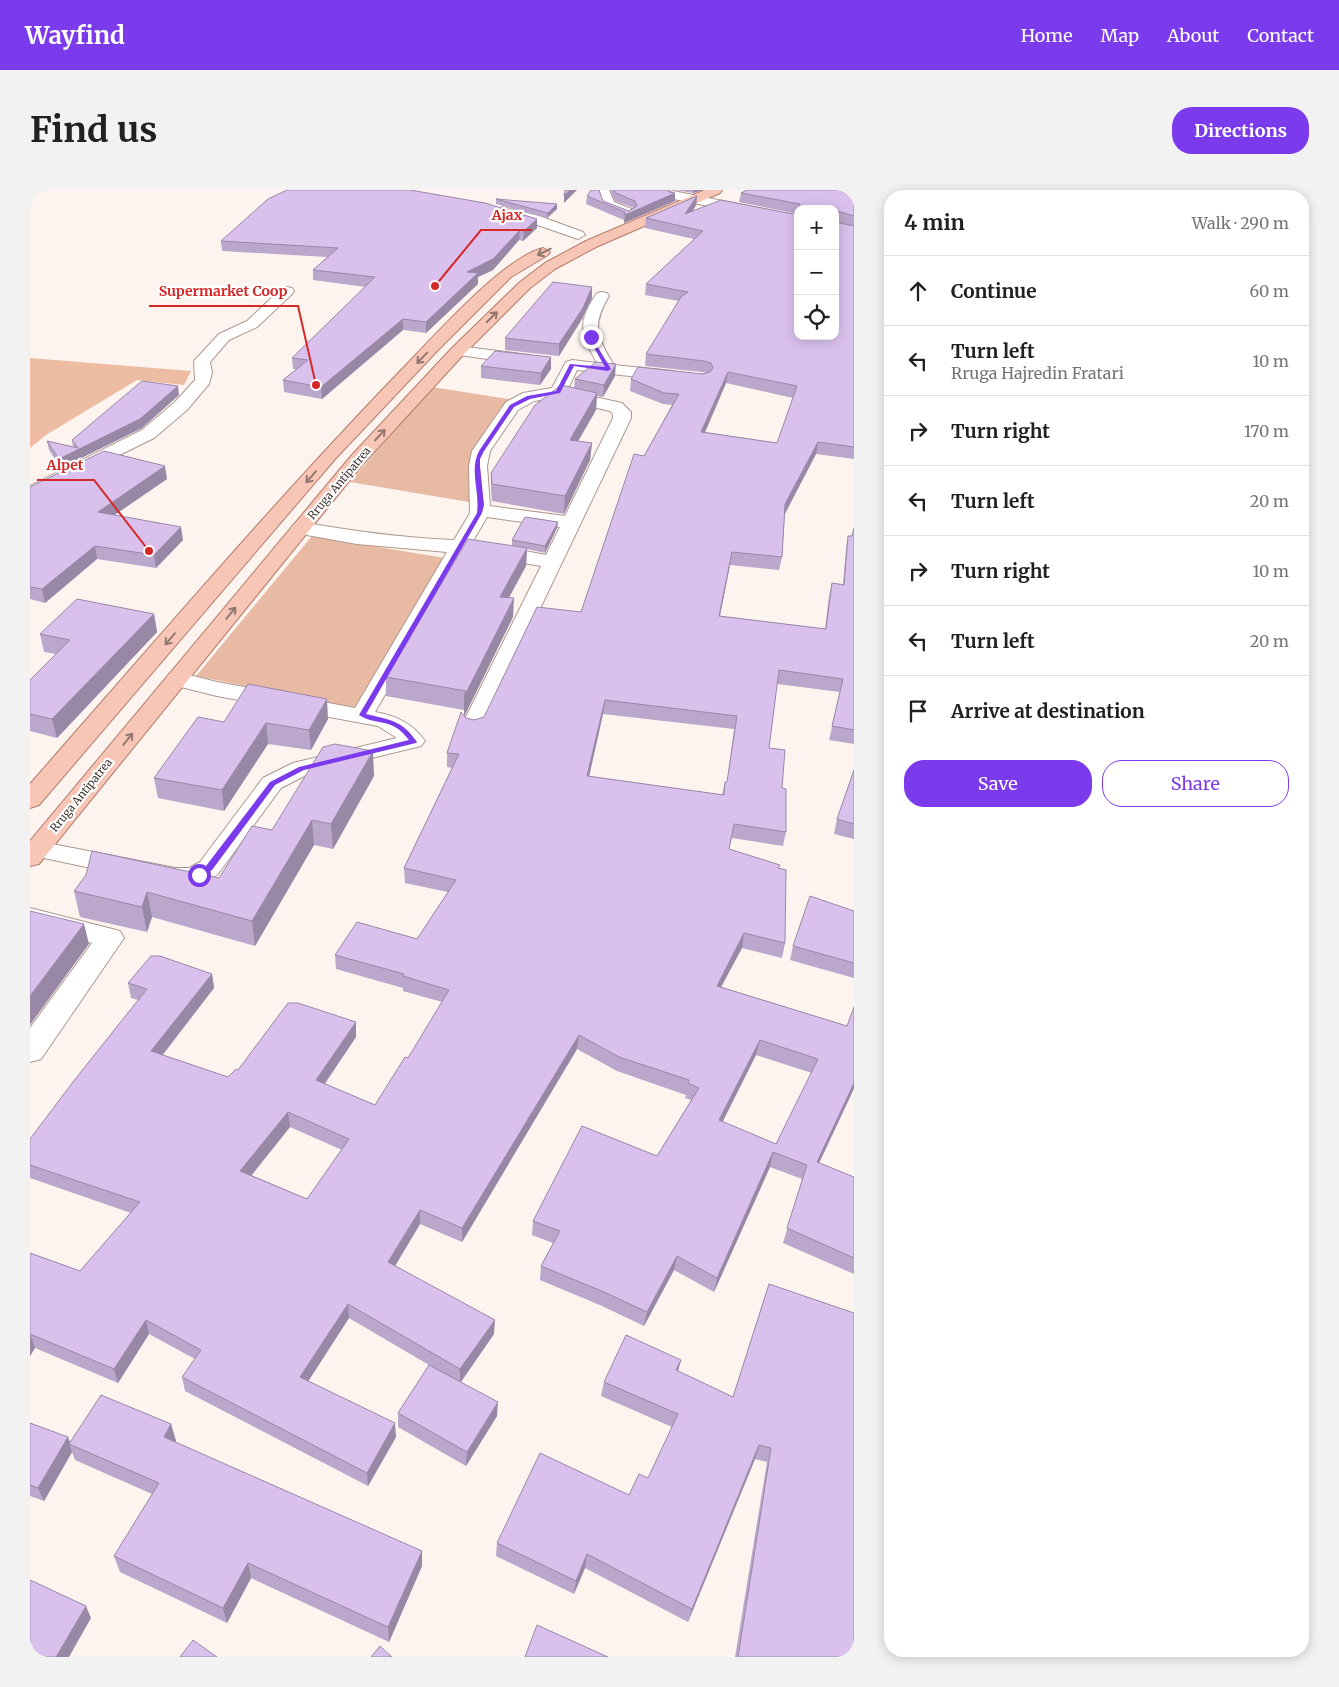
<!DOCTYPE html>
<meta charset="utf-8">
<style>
:root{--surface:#fff;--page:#f2f2f2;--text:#202124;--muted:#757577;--line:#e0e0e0;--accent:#7c3aed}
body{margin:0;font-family:Merriweather,serif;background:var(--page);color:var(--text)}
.controls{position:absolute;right:15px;top:15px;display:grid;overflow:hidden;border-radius:10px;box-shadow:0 2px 12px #0003}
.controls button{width:45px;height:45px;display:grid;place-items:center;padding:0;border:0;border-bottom:1px solid var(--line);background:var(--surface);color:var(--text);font:25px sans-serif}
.stop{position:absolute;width:15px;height:15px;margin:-11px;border:4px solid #7c3aed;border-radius:50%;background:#fff}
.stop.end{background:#7c3aed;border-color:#fff;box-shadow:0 1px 5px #0008}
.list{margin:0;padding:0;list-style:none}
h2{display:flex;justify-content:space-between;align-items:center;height:65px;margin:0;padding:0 20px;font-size:21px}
h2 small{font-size:16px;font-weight:400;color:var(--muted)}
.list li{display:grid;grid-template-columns:32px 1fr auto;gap:15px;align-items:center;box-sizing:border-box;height:70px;padding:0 20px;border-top:1px solid var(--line)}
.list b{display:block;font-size:19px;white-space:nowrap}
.list p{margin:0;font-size:16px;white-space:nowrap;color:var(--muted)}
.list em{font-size:16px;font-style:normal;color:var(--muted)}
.actions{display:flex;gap:10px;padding:15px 20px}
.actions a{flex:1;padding:11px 0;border:1px solid var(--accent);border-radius:20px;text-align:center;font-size:18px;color:var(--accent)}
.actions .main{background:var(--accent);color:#fff}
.icon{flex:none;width:28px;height:28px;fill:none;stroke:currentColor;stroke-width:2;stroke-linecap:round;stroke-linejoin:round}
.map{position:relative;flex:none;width:824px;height:1467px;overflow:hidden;border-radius:20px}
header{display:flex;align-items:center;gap:30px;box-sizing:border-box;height:70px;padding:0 25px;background:var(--accent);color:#fff}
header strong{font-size:24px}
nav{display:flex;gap:28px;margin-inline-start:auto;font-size:18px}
.intro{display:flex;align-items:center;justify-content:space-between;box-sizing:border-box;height:120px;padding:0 30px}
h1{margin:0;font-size:35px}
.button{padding:12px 22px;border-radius:20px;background:var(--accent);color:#fff;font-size:18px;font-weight:700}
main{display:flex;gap:30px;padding:0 30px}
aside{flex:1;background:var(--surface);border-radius:20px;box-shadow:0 2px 12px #0003}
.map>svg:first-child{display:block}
.green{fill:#e8baa3}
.forest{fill:#edbca3}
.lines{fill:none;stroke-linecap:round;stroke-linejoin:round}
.minor-casing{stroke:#ae988e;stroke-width:2}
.primary-casing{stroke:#b47b69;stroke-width:2}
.minor{fill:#fff;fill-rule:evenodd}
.primary{fill:#f7c6b7;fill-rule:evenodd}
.wall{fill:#bba6cc;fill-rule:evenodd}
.shaded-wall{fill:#9987a6}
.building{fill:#dac1ed;stroke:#9987a6;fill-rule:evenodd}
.oneway{stroke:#92776e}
.route{fill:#7c3aed}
.labels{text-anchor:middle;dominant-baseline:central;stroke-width:4.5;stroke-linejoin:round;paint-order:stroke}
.far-street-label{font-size:11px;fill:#403632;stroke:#fff}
.leader{fill:none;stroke:#d62828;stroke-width:2}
.callout-dot{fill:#d62828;stroke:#fff;stroke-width:2}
.callout-label{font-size:14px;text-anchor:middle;font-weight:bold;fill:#d62828;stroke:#fff;stroke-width:4.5;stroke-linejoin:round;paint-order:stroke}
</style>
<header>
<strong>Wayfind</strong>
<nav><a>Home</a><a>Map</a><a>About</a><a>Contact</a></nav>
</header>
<div class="intro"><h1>Find us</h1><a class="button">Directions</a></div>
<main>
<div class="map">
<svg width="824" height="1467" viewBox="0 0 824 1467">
<rect width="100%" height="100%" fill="#fdf4ef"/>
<g class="green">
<path d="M402 197 484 210 440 272 445 313 320 292Z"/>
<path d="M282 346 415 368 328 519 166 486Z"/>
</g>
<path class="forest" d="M0 168 161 181 154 195 107 190 16 245 0 258Z"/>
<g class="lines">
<g class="minor-casing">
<g id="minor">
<path d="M567 0H579L584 12 604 20 605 23 599 27 573 17Z"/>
<path d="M643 1 768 26V34L639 8 637 5Z"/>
<path d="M472 17 509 26 553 42 555 45 548 49 499 32 467 24 466 21Z"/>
<path d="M257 97 262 98 264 101 262 104 227 137 199 150 180 172 182 182 179 194 157 220 124 248 0 309V296L112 240 145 212 165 190 164 171 189 144 217 131 252 98Z"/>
<path d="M572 102 577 103 579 106C561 136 567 147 584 175L643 181 649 183 651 186 649 189 643 191 547 180 537 201 592 213 601 222V228L452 540 444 542 436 540 432 535 511 376 437 363 345 522C367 526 382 533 395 551L391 556 280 583 251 598 188 684 176 691 163 695 145 696 0 665V653L7 651 145 678H159L170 672 233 588 263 573 367 548 348 536 187 506 139 494 136 489 139 484 147 482 187 492 325 518 417 362 327 354 271 344 264 342 261 338 264 334 271 332C322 341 372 348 424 350L440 323 439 276 442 261 476 212 493 203 522 198 536 172 542 170 567 173C550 143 547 132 567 103ZM524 208 580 221 583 224V228L535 326 460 316 457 276 460 261 488 220 504 211ZM457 327 530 337 516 365 443 351Z"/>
<path d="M428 156 499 165 505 167 507 170 505 173 499 175 422 164 420 161 422 158Z"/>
<path d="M0 718 90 741 94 748 11 869 0 872V838L62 753 0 736Z"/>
</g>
</g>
<g class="primary-casing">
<g id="primary">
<path d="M675 0H692L690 3 566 57 525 79 500 98 434 164 333 274 9 674 0 676V651L321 266 422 158 490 92 515 73 556 51Z"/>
<path d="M513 58 520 62 518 65 481 87 408 160 306 268 9 615 0 618V594C125 452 247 308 379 172 408 142 474 68 513 58Z"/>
</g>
</g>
<use href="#minor" class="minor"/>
<use href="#primary" class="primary"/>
</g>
<g class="wall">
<path d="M580 0H641L639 2 645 11 594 33V30L556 14 557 6 573 11 599 21 604 18 585 11Z"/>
<path d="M645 0H673L663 3Z"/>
<path d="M824 0V269L786 264 755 324 752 367 749 380 700 375 690 426 795 439 799 406 802 393 813 394 816 359 818 346H822L824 338V554L799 550 810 502 747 494 739 558 752 598 756 642 753 656 702 648 699 659 750 675 749 678 755 753 752 768 712 758 691 797 817 836 824 817V899L789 973 824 987V1084L753 1053 772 989 740 977 684 1102 644 1080 614 1136 572 1116 510 1090 511 1076 523 1053 502 1045 503 1031 627 966 661 910 655 908 656 905 587 881 547 859 432 1052 390 1034 365 1076 464 1144 431 1192 467 1226 436 1276 368 1237V1223L399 1175 319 1128 278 1191 366 1247 338 1296 155 1201 152 1187 165 1169 119 1144 88 1193 5 1158 0 1166V1063L50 1081 101 1023 0 988V949L108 810 101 808 98 793 182 784 184 798 133 865 198 887 208 880 326 832V847L295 894 345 915 378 868 412 812 373 801V798L306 779 305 765 387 749 418 702 375 693 374 678 422 578 417 577V563L434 526V520L356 506V487L482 355V350L528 332 527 338 515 363 497 359 496 376 479 408 483 427 434 526 436 528 444 530 454 527 551 422 614 266 642 215 633 214 600 201 601 189 676 183 672 182 615 176 616 164 649 111 615 105 616 94 664 49 615 38 616 28 667 6 666 15 663 21 768 146 805 19H768V24L709 12 711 3ZM696 193 763 208 747 253 675 242ZM573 524 704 539 697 592H695L692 605 559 586ZM726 865 782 883 746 954 692 932ZM260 937 312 960 277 1009 221 985Z"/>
<path d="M466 9 527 19 517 28 466 14Z"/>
<path d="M507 29V38L493 51 489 50 463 80 448 87V94L396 143 373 140 292 209 254 202 253 190 266 179H263L262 168 336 97 283 90V80L297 67 192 61 191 51Z"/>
<path d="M562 108 552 129 529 166 475 160V148Z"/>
<path d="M521 167V179L510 195 451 188V176Z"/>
<path d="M585 186 573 207 567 206 566 220 548 251 562 253 560 270 534 324 462 311 461 301V283L544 198 545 189Z"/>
<path d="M149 205 112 238 31 278 19 260 17 251 43 257 42 250Z"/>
<path d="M137 289 84 325 153 350 126 378 67 369 15 413 0 409V297Z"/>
<path d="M124 424 127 442 27 548 0 541V490L26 464 14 462 10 444Z"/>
<path d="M298 529 281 560 238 554 194 621 128 608 124 588 194 532Z"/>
<path d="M824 580V649L804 644 807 629Z"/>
<path d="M344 586 303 659 284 655 225 756 122 727 117 742 50 727 44 701 189 688 242 640Z"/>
<path d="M824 721V788L760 770 763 756Z"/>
<path d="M739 1094 824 1467H705L737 1272 725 1269 658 1432 555 1378 544 1404 466 1366 467 1353 599 1305 618 1288 642 1237 571 1206 574 1192 651 1170 648 1181 703 1207Z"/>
<path d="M0 1233 40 1252 141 1234 146 1251 145 1252 392 1376 359 1452 221 1388 197 1433 90 1382 84 1366 122 1304 45 1270 42 1262 14 1311 0 1306Z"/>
</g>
<g class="shaded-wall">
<path d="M540 0H547L534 13V5Z"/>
<path d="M663 0H673L663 3Z"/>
<path d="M645 3V11L594 33 595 25Z"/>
<path d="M667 6 666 15 654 34 655 24Z"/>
<path d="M527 14V19L517 28 518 23Z"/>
<path d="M507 29V38L493 51 494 41Z"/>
<path d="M490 40 489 50 463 80 448 87V94L396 143V132L437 82Z"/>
<path d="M562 97V108L552 129 529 166V154Z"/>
<path d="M373 129V140L292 209 291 197Z"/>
<path d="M521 167V179L510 195 511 183Z"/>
<path d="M586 174 585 186 573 207 574 195Z"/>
<path d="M698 182 696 193 670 254 671 242Z"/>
<path d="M148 196 149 205 112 238 31 278 29 269Z"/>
<path d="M567 203 566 220 539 267 540 250Z"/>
<path d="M788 252 786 264 753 327 755 314Z"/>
<path d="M562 253 560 270 534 324 535 306Z"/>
<path d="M135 276 137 289 70 335 68 322Z"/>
<path d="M528 332 527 338 515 363V356Z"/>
<path d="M151 337 153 350 126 378 124 365Z"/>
<path d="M65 356 67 369 15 413 12 399Z"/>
<path d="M497 358 496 376 469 425 470 407Z"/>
<path d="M702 362 700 375 687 440 689 426Z"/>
<path d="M484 408 483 427 434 527V507Z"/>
<path d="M124 424 127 442 27 548 22 529Z"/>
<path d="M297 509 298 529 281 560 279 540Z"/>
<path d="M575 510 573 524 556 600 557 586Z"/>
<path d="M236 533 238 554 194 621 192 600Z"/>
<path d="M343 561 344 586 303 659 301 634Z"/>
<path d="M282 630 284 655 225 756 222 731Z"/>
<path d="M117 702 122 727 117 742 112 717Z"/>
<path d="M54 734 59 754 0 835V806Z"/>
<path d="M714 743 712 758 684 810 687 796Z"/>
<path d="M182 784 184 798 124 875 121 861Z"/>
<path d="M326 832V847L287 904 286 890Z"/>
<path d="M549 845 547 859 432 1052V1038Z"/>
<path d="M730 850 726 865 686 945 689 930Z"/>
<path d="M824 893V898L783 986 787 972Z"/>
<path d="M258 922 260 937 213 996 210 981Z"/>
<path d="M743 962 740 977 684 1102 687 1088Z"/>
<path d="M390 1020V1034L359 1086 358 1072Z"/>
<path d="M647 1066 644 1080 614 1136 617 1122Z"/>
<path d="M318 1114 319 1128 272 1201 270 1187Z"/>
<path d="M116 1130 119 1144 88 1193 84 1179Z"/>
<path d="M465 1130 464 1144 430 1193V1179Z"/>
<path d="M0 1144 5 1158 0 1166Z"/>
<path d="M651 1170 647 1184 646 1180Z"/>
<path d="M468 1212 467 1226 436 1276 437 1262Z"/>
<path d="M365 1233 366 1247 338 1296 337 1283Z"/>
<path d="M141 1234 146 1251 138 1263 134 1247Z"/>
<path d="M38 1247 41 1255 39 1254 42 1262 14 1311 8 1298Z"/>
<path d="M729 1255 725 1269 658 1432 662 1419Z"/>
<path d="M392 1361V1376L359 1452 358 1437Z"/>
<path d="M557 1364 555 1378 544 1404 546 1391Z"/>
<path d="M218 1373 221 1388 197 1433 193 1418Z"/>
<path d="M56 1416 61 1428 39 1467H26Z"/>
</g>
<g class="building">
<path d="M257 0H380L455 13 507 29 494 41 490 40 463 69 437 82 448 83 396 132 373 129 291 197 253 190 278 170 262 168 345 87 283 80 308 58 191 51 238 9Z"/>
<path d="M535 0H540L534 5Z"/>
<path d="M561 0H569L573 11 599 21 607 16 605 11 586 3 584 0H637L639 2 645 3 595 25V22L557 6Z"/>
<path d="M717 0H824V26L807 21 805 23V19H770V14L711 3Z"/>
<path d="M667 6 655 24 691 10 768 25V146H805V31V32L824 36V257L788 252 755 314 752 367 702 362 689 426 796 439 802 393 814 395 818 346H822L824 338V540L802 536 813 489 749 480 739 558 755 560 752 598 756 599V642L704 634 699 659 750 675 748 678 756 680 755 753 714 743 687 796 817 836 824 817V893L787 972 824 987V1068L757 1038 777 975 743 962 687 1088 647 1066 617 1122 574 1102 511 1076 530 1041 503 1031 552 936 627 966 669 898 658 893 659 890 589 867 549 845 432 1038 390 1020 358 1072 465 1130 430 1179 318 1114 270 1187 365 1233 337 1283 152 1187 171 1160 116 1130 84 1179 0 1144V1063L50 1081 110 1012 0 975V949L46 888 117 799 98 793 121 766H130L182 784 121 861 198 887 206 879 208 880 258 813H268L326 832 286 890 345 915 375 867 378 868 419 800 373 786 374 784 305 765 327 732 387 749 426 690 374 678 429 564 417 563 431 522 436 528 444 530 454 527 507 417 551 422 604 264 614 266 649 204 634 203 601 189 608 177 673 184 680 182 683 178 681 173 674 171 616 164 651 107 658 102 616 94 673 41 616 28ZM698 182 767 196 747 253 671 242ZM575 510 707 526 697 592H695L694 605 557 586ZM730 850 788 869 746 954 689 930ZM258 922 319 949 277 1009 210 981Z"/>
<path d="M466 9 527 14 518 23Z"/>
<path d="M523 92 562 97 553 118 529 154 475 148Z"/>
<path d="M465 161 521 167 511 183 451 176Z"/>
<path d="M566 172 586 174 574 195 545 189Z"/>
<path d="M112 191 148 196 110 229 29 269 17 251 48 258 42 250Z"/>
<path d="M531 195 567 203 540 250 562 253 535 306 462 294 461 283 505 215Z"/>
<path d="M74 261 135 276 68 322 151 337 124 365 65 356 12 399 0 397V297Z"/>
<path d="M495 327 528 332 515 356 482 350Z"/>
<path d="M438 349 497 358 470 407 484 408 434 507 436 501 356 487Z"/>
<path d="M47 409 124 424 22 529 0 524V490L40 450 10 444Z"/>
<path d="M218 494 297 509 279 540 236 533 192 600 124 588 168 527 194 532Z"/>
<path d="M305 554 343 561 301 634 282 630 222 731 117 702 112 717 44 701 56 685 62 661 189 688 222 636 242 640 293 557Z"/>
<path d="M824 580V634L807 629Z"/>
<path d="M780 706 824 721V773L763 756Z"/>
<path d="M0 721 54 734 0 806Z"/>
<path d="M739 1094 824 1123V1467H708L741 1258 729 1255 662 1419 557 1364 546 1391 467 1353 510 1263 599 1305 609 1284 618 1288 648 1224 574 1192 596 1145 651 1170 646 1180 703 1207Z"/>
<path d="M399 1175 468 1212 437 1262 368 1223Z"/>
<path d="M71 1205 141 1234 134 1247 392 1361 358 1437 218 1373 193 1418 84 1366 129 1293 39 1254Z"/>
<path d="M0 1233 38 1247 8 1298 0 1295Z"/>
<path d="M0 1390 56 1416 26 1467H0Z"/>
<path d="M507 1435 578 1467H495Z"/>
<path d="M163 1450 187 1467H150Z"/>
<path d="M350 1456 362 1467H341Z"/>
</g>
<defs><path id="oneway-shaft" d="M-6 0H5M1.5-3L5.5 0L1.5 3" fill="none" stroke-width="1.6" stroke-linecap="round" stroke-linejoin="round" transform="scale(1.25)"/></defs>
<g class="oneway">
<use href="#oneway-shaft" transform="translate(514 62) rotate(154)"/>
<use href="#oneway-shaft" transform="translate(462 127) rotate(-45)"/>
<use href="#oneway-shaft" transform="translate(392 168) rotate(134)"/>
<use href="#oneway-shaft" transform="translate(350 245) rotate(-47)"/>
<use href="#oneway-shaft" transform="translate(281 287) rotate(131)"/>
<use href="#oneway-shaft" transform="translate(201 423) rotate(-51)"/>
<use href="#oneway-shaft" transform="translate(140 449) rotate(131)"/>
<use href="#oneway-shaft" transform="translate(98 549) rotate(-51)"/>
</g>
<path class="route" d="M561 146 581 179 578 181 544 176 530 203 500 209 484 217 454 261 450 269V276L454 315 452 323 336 524C360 530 372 530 387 552L386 553 274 580 245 595 182 680 172 687H166V683L176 676 240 592 269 577 379 550C361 526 348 537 329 525L447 323C450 302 439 280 449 261L480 215 497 206 526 201 540 174 575 177 558 147Z"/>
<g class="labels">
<g class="far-street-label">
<text transform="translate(309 293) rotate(-50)">Rruga Antipatrea</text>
<text transform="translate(51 605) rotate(-51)">Rruga Antipatrea</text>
</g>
</g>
<path class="leader" d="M405 96L451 40H502M286 195L268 116H119M119 361L64 290H7"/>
<g class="callout-dot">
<circle cx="405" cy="96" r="5"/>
<circle cx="286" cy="195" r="5"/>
<circle cx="119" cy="361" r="5"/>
</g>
<g class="callout-label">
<text x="477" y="30">Ajax</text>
<text x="193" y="106">Supermarket Coop</text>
<text x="35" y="280">Alpet</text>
</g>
</svg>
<div class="controls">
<button>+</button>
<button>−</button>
<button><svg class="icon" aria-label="locate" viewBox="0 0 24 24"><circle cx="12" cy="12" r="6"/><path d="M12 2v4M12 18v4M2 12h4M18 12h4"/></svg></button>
</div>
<div class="stop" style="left:169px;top:685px"></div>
<div class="stop end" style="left:561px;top:147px"></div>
</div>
<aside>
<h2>4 min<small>Walk · 290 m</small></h2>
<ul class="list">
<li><svg class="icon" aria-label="ahead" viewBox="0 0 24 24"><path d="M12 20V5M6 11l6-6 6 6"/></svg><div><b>Continue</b></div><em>60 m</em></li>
<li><svg class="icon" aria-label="left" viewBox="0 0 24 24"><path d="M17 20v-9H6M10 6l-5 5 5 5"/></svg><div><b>Turn left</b><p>Rruga Hajredin Fratari</p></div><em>10 m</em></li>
<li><svg class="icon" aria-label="right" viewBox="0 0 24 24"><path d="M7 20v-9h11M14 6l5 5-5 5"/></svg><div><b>Turn right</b></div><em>170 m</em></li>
<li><svg class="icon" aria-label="left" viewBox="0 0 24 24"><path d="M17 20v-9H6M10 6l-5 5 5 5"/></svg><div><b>Turn left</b></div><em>20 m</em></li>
<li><svg class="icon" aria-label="right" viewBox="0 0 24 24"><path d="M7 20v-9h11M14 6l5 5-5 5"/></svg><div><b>Turn right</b></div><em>10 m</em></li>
<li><svg class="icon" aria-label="left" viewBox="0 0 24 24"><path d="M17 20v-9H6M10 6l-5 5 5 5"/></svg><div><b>Turn left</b></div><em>20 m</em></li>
<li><svg class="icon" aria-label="arrive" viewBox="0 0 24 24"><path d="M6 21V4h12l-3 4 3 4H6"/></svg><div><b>Arrive at destination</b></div></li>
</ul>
<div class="actions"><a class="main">Save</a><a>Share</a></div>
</aside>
</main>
